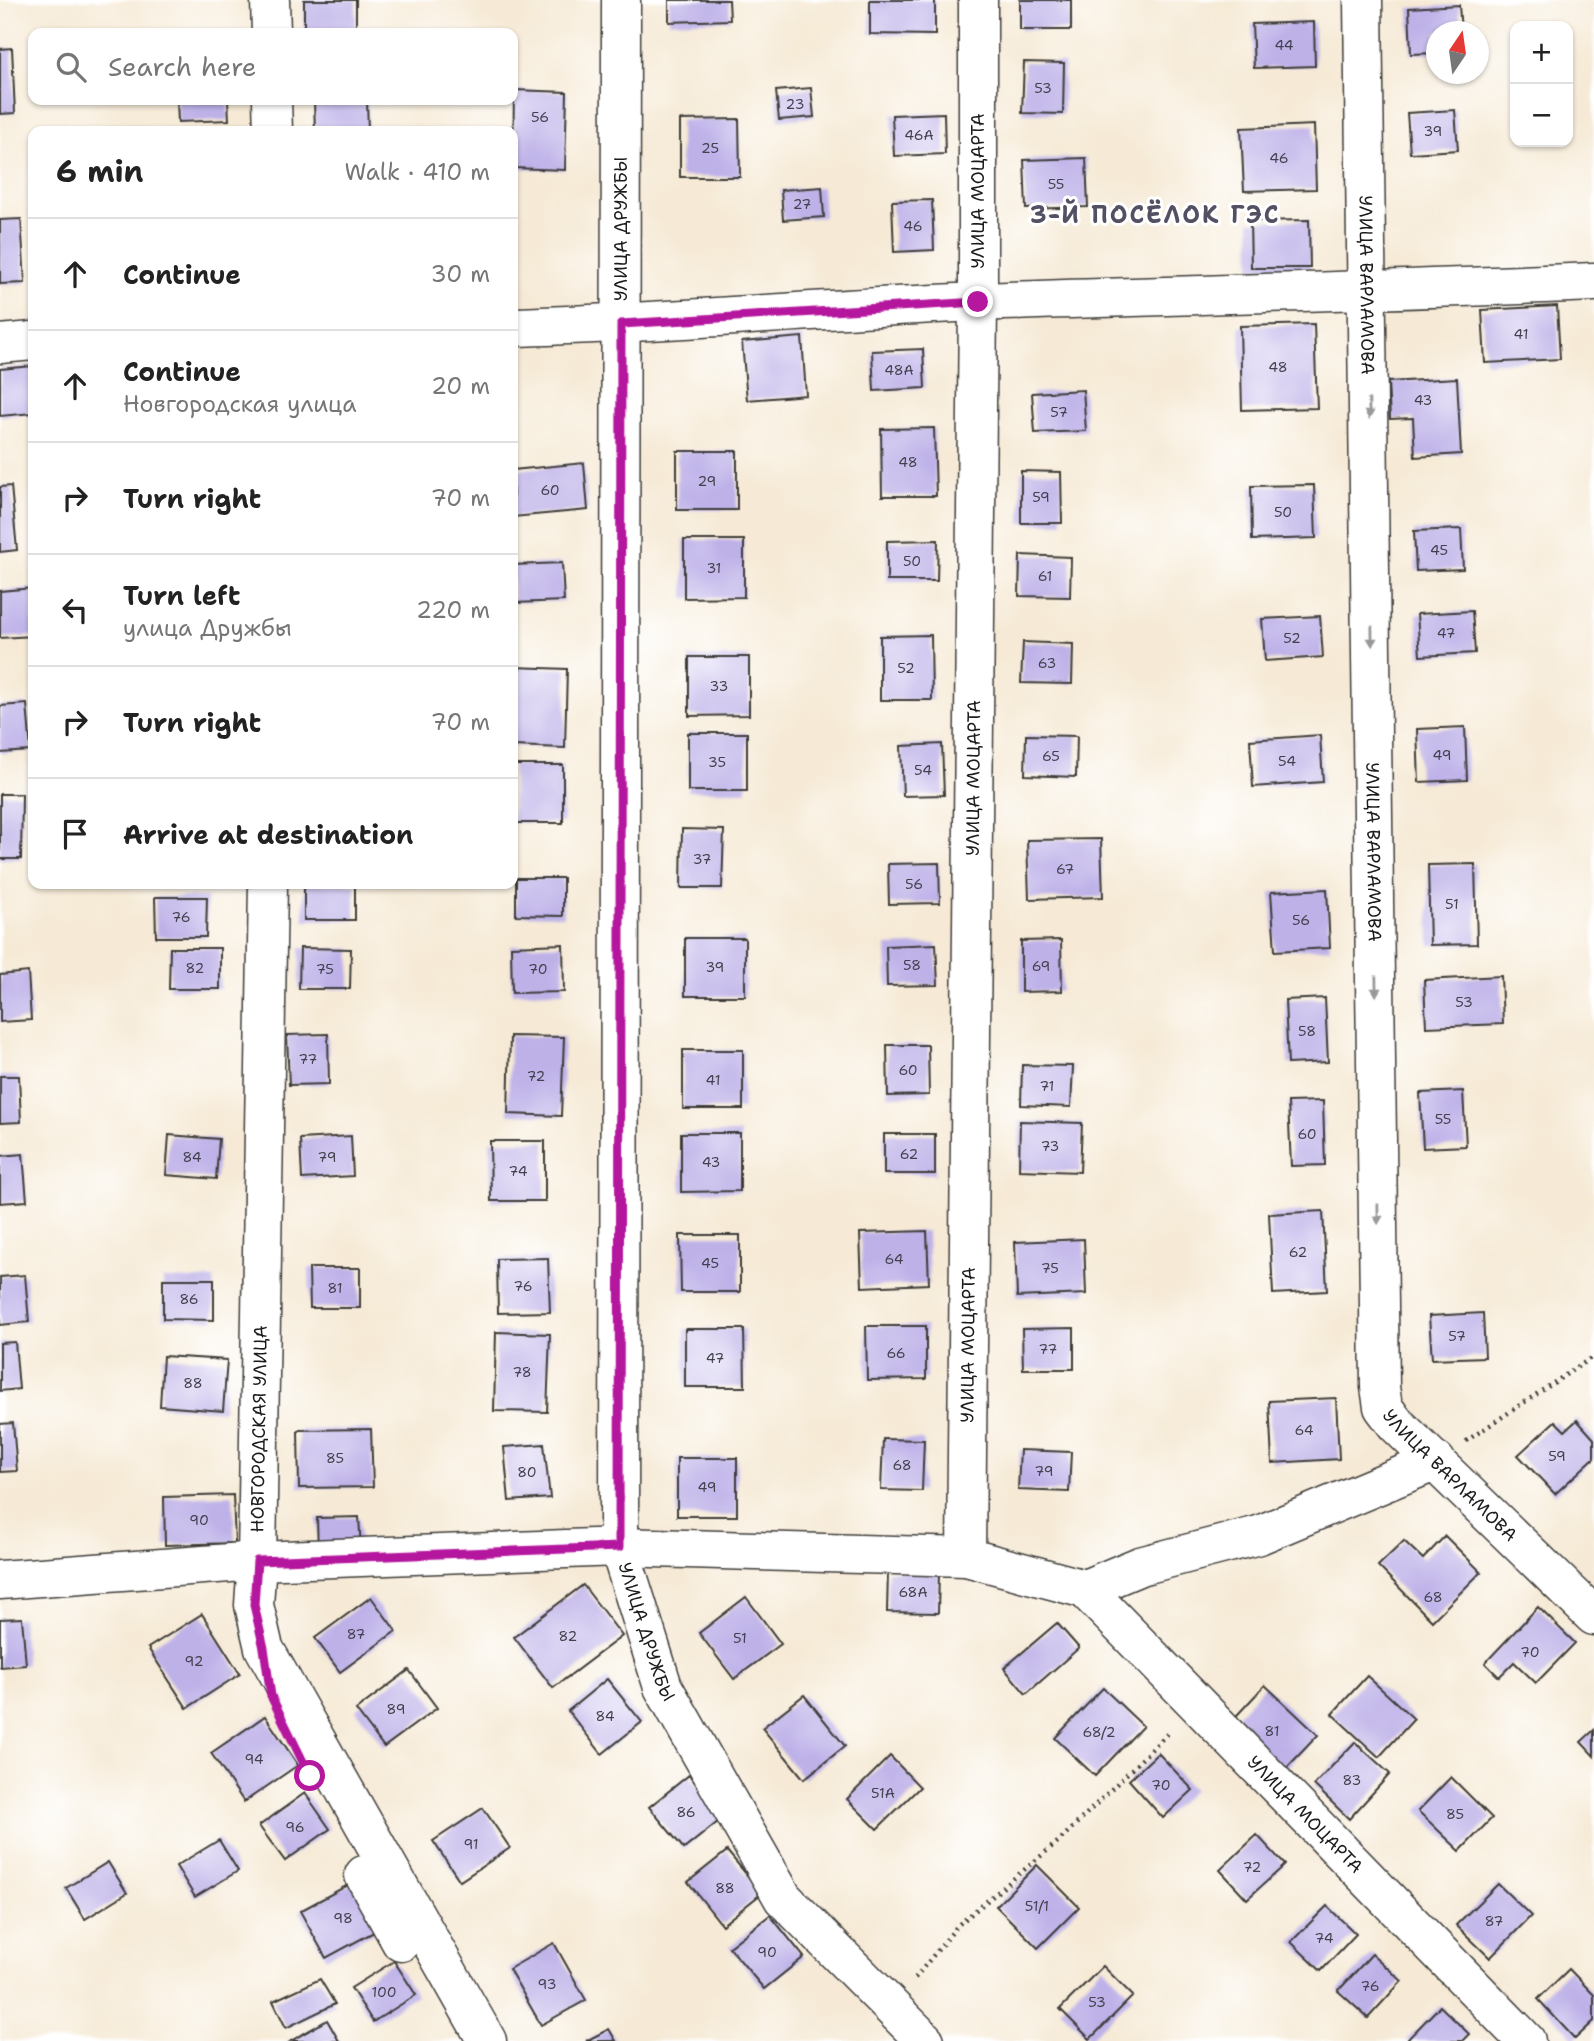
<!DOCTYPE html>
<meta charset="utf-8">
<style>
:root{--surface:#fff;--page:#f6f6f6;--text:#222;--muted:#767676;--line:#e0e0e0}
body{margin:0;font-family:"Shantell Sans",sans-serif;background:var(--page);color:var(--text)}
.controls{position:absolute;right:21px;top:21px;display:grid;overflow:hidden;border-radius:14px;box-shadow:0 2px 5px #0004}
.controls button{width:63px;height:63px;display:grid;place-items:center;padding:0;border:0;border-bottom:2px solid var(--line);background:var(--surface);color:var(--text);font:35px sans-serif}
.compass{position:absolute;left:1426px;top:21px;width:63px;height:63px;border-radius:50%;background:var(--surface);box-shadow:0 2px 5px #0004;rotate:13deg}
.stop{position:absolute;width:21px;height:21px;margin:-16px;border:5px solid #b5179e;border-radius:50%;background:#fff}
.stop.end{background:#b5179e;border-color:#fff;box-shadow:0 2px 7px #0008}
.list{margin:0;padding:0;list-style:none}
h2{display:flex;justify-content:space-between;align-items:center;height:91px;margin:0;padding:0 28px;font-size:30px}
h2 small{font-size:23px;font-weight:400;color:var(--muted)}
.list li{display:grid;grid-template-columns:46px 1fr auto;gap:21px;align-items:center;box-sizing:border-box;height:112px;padding:0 28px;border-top:2px solid var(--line)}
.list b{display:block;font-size:26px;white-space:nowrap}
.list p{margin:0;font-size:23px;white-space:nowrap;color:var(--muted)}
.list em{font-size:23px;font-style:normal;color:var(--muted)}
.icon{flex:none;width:38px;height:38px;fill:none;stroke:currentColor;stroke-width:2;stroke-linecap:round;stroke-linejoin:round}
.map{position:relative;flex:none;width:1594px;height:2041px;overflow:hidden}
.search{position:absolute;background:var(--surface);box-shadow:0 2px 5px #0004;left:28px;top:28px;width:490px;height:77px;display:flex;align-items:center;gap:18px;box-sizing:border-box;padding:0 24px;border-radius:14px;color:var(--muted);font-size:26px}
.panel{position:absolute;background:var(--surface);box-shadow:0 2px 5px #0004;left:28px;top:126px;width:490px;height:763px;border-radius:14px}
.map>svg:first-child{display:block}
.building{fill:#bdb1e8}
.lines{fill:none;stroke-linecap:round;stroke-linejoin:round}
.minor-casing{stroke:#3d3b38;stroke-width:41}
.path{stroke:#3d3b38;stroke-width:4.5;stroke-dasharray:2 5;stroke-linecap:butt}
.minor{stroke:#fff;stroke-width:38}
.oneway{fill:#999}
.route{stroke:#b5179e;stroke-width:9}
.labels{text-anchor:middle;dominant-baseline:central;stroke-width:6;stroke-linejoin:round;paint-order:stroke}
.number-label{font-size:14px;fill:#44414f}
.street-label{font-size:18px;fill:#1c1c1c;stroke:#fff}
.district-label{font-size:24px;font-weight:bold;letter-spacing:2px;fill:#545063;stroke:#fff}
</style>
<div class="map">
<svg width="1594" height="2041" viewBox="0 0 1594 2041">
<rect width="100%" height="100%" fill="#fff"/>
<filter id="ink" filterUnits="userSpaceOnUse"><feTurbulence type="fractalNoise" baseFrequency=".0143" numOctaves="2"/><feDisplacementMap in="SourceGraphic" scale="14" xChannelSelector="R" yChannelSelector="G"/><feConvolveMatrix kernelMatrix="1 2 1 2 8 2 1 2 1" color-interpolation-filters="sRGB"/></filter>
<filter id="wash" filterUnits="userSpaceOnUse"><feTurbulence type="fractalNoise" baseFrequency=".00686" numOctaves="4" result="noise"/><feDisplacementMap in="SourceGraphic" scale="28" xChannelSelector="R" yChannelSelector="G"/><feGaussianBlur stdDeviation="1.57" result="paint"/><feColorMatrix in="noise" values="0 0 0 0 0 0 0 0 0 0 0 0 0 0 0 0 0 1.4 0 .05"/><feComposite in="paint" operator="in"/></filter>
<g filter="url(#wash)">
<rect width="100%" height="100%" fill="#f6ead6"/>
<g id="blocks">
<g class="building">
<rect x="304" y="0" width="52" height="33"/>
<path d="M669 0H729L730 20 669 22Z"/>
<path d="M870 0H935V35L870 34Z"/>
<rect x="1020" y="0" width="51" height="30"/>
<path d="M1459 5 1461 32H1436V53L1411 54 1409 8Z"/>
<path d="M1314 22 1315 66 1254 68 1252 24Z"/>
<path d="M12 48 15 113 0 114V49Z"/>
<path d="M1024 62 1064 63 1063 114 1022 113Z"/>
<path d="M811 88 814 117 779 120 776 91Z"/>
<path d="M514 90 567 92 565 170 513 168Z"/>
<path d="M177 100H228L229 120 178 122Z"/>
<path d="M314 100H367L368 131H315Z"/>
<path d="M1455 110 1458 150 1410 153 1407 113Z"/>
<path d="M944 113 945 154 894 156 892 115Z"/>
<path d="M739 119 740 177H680V120Z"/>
<path d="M1314 125 1316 189 1244 191 1241 128Z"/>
<path d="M1086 158 1088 207 1026 209 1024 160Z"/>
<path d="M822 187 824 217 783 220 781 190Z"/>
<path d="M932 200 934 250 894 252 892 201Z"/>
<path d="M21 219 25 283 0 284V220Z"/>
<path d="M1309 220 1310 268H1251L1250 221Z"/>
<path d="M1557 306 1560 359 1485 363 1482 310Z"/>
<path d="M1314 324 1317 408 1242 410 1240 326Z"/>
<path d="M802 337 806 395 747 400 742 342Z"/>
<path d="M923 349 925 388 874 391 872 351Z"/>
<path d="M33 366V413L0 416V369Z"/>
<path d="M1457 378 1461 454 1415 457 1413 418 1390 419 1388 382Z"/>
<path d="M1083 390 1086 431 1035 433 1032 393Z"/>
<path d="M934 428 936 496H882L881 429Z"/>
<rect x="677" y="451" width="60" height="59"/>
<path d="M584 463 588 510 513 517V470Z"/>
<path d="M1021 471 1061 472 1062 523H1021Z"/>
<path d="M1314 485 1316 538 1252 540 1251 486Z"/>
<path d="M11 486 17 550 0 552V487Z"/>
<path d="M1461 529 1463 569 1416 571 1414 531Z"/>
<path d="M684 540H744V597L684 598Z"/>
<path d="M938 540 937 581H887V541Z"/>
<path d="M1020 555 1071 557 1070 597 1019 596Z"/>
<path d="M562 563 564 601 514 603 513 565Z"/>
<path d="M33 588V636L0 638V591Z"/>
<path d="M1472 611 1475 653 1420 656 1417 614Z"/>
<path d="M1320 616 1323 657 1265 661 1262 619Z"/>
<path d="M931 635 932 700H880V636Z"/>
<path d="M1023 642 1073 644 1072 684 1021 683Z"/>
<path d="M689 657H749V715L689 716Z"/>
<path d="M514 667 567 669 565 748 513 746Z"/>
<path d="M27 704 31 751 0 753V706Z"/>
<path d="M1465 727 1467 780 1419 782 1417 729Z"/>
<rect x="688" y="733" width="59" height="58"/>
<path d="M1026 735 1077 736 1076 777 1025 775Z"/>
<path d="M1320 735 1323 782 1253 787 1250 740Z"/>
<path d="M942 744 944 795 903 796 901 746Z"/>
<rect x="513" y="765" width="50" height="58"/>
<path d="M0 794H22L21 859H0Z"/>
<path d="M682 829 724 830 722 888H681Z"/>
<path d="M1101 839 1103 897 1029 899 1027 840Z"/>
<path d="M939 863 940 903 889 904 888 864Z"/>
<path d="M1475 864 1477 944 1430 945 1428 865Z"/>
<path d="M516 878H563V916L516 915Z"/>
<rect x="304" y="884" width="51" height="36"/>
<path d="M1327 889 1330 948 1275 951 1271 892Z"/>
<path d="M155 897H207L206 937H156Z"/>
<rect x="685" y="938" width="60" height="58"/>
<path d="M1061 940 1062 991 1021 992V941Z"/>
<path d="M563 944 564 992 512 993 511 946Z"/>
<path d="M936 944 938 985 887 986 886 946Z"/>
<path d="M170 948H220V989H169Z"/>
<path d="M300 948 351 949 350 989H299Z"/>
<path d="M28 972 31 1020 0 1022V975Z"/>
<path d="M1501 976 1503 1024 1426 1027 1424 980Z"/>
<path d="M1325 998 1328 1062 1288 1064 1285 1000Z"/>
<path d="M328 1034 329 1084 289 1085 287 1035Z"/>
<path d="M510 1036 564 1037 561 1116 508 1114Z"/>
<path d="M887 1045H928L929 1095 888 1096Z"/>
<rect x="683" y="1050" width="60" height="59"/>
<path d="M1022 1065 1073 1066 1071 1107 1021 1105Z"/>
<path d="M0 1076H19L21 1122 0 1123Z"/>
<path d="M1463 1091 1466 1146 1423 1148 1420 1093Z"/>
<path d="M1323 1101 1325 1165 1291 1166 1288 1102Z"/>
<path d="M1020 1121 1082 1123 1080 1172 1019 1170Z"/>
<path d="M681 1133H740V1191L681 1192Z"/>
<rect x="884" y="1134" width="51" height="40"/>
<path d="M169 1135 219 1139 216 1179 166 1175Z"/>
<path d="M351 1136 353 1176 302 1179 300 1139Z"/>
<path d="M490 1141H545V1201H491Z"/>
<path d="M23 1154 27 1201 0 1203V1156Z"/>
<path d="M1323 1211 1327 1291 1273 1294 1269 1214Z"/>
<path d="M927 1231 929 1284 862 1287 860 1233Z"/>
<path d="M680 1235H740V1292H681Z"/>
<path d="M1084 1239 1086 1294 1017 1297 1015 1242Z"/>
<path d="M548 1258 550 1312 498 1313 497 1259Z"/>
<path d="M309 1268H360V1308H310Z"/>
<path d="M25 1275 29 1322 0 1325V1277Z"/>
<path d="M163 1279H214V1320L163 1319Z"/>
<path d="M1483 1313 1485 1357 1432 1359 1429 1316Z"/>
<path d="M866 1326H926V1379L867 1380Z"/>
<path d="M1074 1328V1369H1023L1022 1329Z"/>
<path d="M685 1329H744L745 1387H685Z"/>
<path d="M496 1332 550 1334 547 1412 494 1411Z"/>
<path d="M15 1342 19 1389 0 1391V1343Z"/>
<path d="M163 1356 227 1360 223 1411 160 1406Z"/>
<path d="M1336 1398 1339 1459 1272 1463 1269 1401Z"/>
<path d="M1577 1420 1594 1439V1458L1555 1494 1518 1455 1555 1421 1565 1431Z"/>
<path d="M13 1423 17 1471 0 1472V1424Z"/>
<path d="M371 1429 373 1487 299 1488 298 1430Z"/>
<path d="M883 1439 924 1440 922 1491 881 1490Z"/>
<path d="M544 1444 550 1498 509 1501 504 1447Z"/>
<path d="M1020 1450 1071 1452 1069 1492 1018 1490Z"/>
<rect x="677" y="1458" width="60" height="58"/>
<path d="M233 1495 235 1543 165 1545 164 1497Z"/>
<path d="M359 1517 361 1549 318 1551 317 1518Z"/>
<path d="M1445 1536 1481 1572 1432 1621 1378 1566 1404 1541 1423 1559Z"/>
<path d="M888 1571 939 1572 938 1613 887 1612Z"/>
<path d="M583 1585 622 1636 553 1688 514 1637Z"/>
<path d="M371 1597 396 1631 340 1672 315 1638Z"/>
<path d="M746 1597 781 1644 734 1679 699 1633Z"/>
<path d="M1538 1607 1575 1643 1536 1683 1514 1662 1499 1677 1485 1663Z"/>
<path d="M202 1614 240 1674 187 1708 148 1648Z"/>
<path d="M22 1618 26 1665 0 1667V1619Z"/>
<path d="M1057 1623 1079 1648 1026 1694 1004 1668Z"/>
<path d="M409 1670 437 1708 384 1747 356 1710Z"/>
<path d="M1367 1676 1414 1719 1379 1757 1332 1714Z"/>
<path d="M607 1679 642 1722 602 1754 568 1711Z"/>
<path d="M1265 1685 1318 1735 1278 1777 1226 1727Z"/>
<path d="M1103 1688 1143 1726 1095 1776 1055 1738Z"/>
<path d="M804 1695 845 1746 804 1779 762 1728Z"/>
<path d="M265 1716 298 1765 244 1802 211 1753Z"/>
<path d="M1594 1730V1756L1581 1742Z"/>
<path d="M1355 1742 1390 1774 1349 1819 1314 1785Z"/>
<path d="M1158 1753 1193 1790 1163 1818 1129 1780Z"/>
<path d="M890 1756 920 1787 877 1829 847 1799Z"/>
<path d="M689 1775 724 1817 684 1849 649 1807Z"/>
<path d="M1451 1777 1492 1818 1460 1851 1418 1811Z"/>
<path d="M305 1793 330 1829 285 1861 259 1826Z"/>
<path d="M483 1808 510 1848 460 1881 433 1841Z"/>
<path d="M1257 1835 1285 1865 1247 1899 1220 1870Z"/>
<path d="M219 1840 238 1871 195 1897 176 1866Z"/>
<path d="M727 1851 762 1893 722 1925 688 1882Z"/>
<path d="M108 1862 127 1893 85 1919 66 1888Z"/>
<path d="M1037 1865 1079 1907 1038 1948 996 1906Z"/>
<path d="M359 1879 385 1926 326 1958 300 1911Z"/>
<path d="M1498 1884 1531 1916 1490 1958 1456 1925Z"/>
<path d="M1327 1906 1356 1934 1321 1971 1291 1942Z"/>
<path d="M770 1915 804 1957 764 1989 729 1947Z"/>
<path d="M554 1943 586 2000 541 2025 509 1969Z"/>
<path d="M1372 1954 1402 1981 1368 2018 1338 1991Z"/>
<path d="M394 1961 416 1995 373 2022 351 1988Z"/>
<path d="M1103 1966 1133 1996 1090 2039 1060 2009Z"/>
<path d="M1569 1969 1594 1995V2021L1575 2039 1538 1999Z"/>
<path d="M320 1979 335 2004 286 2028 273 2001Z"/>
<path d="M1440 2006 1469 2034 1462 2041H1406Z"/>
<path d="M327 2020 339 2041H291Z"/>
<path d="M609 2029 616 2041H586Z"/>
</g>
</g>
</g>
<g filter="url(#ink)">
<use href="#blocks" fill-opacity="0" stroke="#3d3b38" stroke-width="2"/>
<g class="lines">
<g class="minor-casing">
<g id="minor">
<path d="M270 0 271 33"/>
<path id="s1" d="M621 0 619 1547 663 1687 783 1898 925 2041"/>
<path id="s2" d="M1363 0 1380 1387 1383 1407 1396 1424 1594 1616"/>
<path d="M272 100 273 131"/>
<path d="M513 327C669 323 824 308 980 302 1184 294 1389 291 1594 282"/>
<path d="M0 344 33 341"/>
<path d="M268 884 257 1561 254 1605 264 1648 487 2041"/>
<path id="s3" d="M966 1557 978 302V0"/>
<path d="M0 1580 257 1561 619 1547 966 1557 1085 1589 1140 1566 1259 1535 1436 1461"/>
<path id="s4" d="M1085 1589 1526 2041"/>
<path d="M364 1875 401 1942"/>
</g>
</g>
<g class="path">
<path d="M1466 1441 1594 1356"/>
<path d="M915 1978 958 1925 1060 1840 1170 1731"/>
</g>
<use href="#minor" class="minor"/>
</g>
<defs><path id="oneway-solid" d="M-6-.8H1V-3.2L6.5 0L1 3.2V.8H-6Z" transform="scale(1.75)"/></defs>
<g class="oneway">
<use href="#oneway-solid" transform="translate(1369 409) rotate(89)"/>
<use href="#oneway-solid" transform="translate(1372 636) rotate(89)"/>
<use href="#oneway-solid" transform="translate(1376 986) rotate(89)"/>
<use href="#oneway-solid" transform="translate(1378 1214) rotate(89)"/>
</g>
</g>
<g class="lines" filter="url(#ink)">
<path class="route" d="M310 1776 271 1696 264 1648 254 1605 257 1561 619 1547 621 324 978 302"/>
</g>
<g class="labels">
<g class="number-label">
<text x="1284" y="45">44</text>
<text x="1043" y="88">53</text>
<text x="795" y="104">23</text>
<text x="540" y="117">56</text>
<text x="1433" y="131">39</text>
<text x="919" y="135">46А</text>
<text x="710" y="148">25</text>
<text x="1279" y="158">46</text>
<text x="1056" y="184">55</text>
<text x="802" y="204">27</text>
<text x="913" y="226">46</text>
<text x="1521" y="334">41</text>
<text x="1278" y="367">48</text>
<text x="899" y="370">48А</text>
<text x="1423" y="400">43</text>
<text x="1059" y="412">57</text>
<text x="908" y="462">48</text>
<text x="707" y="481">29</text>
<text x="550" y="490">60</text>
<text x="1041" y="497">59</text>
<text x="1283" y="512">50</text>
<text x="1439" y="550">45</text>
<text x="912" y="561">50</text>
<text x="714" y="568">31</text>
<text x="1045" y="576">61</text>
<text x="1446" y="633">47</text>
<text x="1292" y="638">52</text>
<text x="1047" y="663">63</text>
<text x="906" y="668">52</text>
<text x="719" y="686">33</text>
<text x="1442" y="755">49</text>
<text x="1051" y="756">65</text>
<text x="1287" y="761">54</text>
<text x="717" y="762">35</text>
<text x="923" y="770">54</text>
<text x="702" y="859">37</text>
<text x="1065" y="869">67</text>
<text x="914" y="884">56</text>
<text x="1452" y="904">51</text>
<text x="181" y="917">76</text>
<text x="1301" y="920">56</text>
<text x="912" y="965">58</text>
<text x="1041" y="966">69</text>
<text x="715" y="967">39</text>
<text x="195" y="968">82</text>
<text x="325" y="969">75</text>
<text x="538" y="969">70</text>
<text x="1464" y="1002">53</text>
<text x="1307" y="1031">58</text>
<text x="308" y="1059">77</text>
<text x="908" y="1070">60</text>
<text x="536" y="1076">72</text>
<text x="713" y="1080">41</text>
<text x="1047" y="1086">71</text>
<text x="1443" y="1119">55</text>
<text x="1307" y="1134">60</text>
<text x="1050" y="1146">73</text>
<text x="909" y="1154">62</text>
<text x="192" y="1157">84</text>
<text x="327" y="1157">79</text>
<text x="711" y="1162">43</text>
<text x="518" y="1171">74</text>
<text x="1298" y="1252">62</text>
<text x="894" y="1259">64</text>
<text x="710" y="1263">45</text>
<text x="1050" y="1268">75</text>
<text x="523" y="1286">76</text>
<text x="335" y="1288">81</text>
<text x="189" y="1299">86</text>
<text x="1457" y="1336">57</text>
<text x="1048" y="1349">77</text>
<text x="896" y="1353">66</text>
<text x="715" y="1358">47</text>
<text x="522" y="1372">78</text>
<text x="193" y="1383">88</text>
<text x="1304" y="1430">64</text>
<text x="1557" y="1456">59</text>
<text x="335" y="1458">85</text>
<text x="902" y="1465">68</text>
<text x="1044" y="1471">79</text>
<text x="527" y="1472">80</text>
<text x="707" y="1487">49</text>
<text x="199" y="1520">90</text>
<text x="913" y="1592">68А</text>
<text x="1433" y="1597">68</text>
<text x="356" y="1634">87</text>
<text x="568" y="1636">82</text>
<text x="740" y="1638">51</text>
<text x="1530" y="1652">70</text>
<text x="194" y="1661">92</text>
<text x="396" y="1709">89</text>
<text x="605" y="1716">84</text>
<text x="1272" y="1731">81</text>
<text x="1099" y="1732">68/2</text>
<text x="254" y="1759">94</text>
<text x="1352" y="1780">83</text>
<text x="1161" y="1785">70</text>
<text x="883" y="1793">51А</text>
<text x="686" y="1812">86</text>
<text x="1455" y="1814">85</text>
<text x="295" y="1827">96</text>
<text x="471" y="1844">91</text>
<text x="1252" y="1867">72</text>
<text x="725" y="1888">88</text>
<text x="1037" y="1906">51/1</text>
<text x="343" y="1918">98</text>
<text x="1494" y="1921">87</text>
<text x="1324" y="1938">74</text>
<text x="767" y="1952">90</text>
<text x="547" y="1984">93</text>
<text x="1370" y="1986">76</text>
<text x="384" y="1992">100</text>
<text x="1097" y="2002">53</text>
</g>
<g class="street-label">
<text transform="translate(978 191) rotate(-90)">УЛИЦА МОЦАРТА</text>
<text transform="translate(621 229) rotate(-90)">УЛИЦА ДРУЖБЫ</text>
<text stroke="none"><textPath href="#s2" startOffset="285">УЛИЦА ВАРЛАМОВА</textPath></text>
<text stroke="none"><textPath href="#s3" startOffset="779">УЛИЦА МОЦАРТА</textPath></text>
<text stroke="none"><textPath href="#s2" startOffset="852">УЛИЦА ВАРЛАМОВА</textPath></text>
<text stroke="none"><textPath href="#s3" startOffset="212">УЛИЦА МОЦАРТА</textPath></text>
<text transform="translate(259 1429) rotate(-89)">НОВГОРОДСКАЯ УЛИЦА</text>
<text stroke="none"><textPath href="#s2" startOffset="1503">УЛИЦА ВАРЛАМОВА</textPath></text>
<text stroke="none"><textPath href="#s1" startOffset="1636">УЛИЦА ДРУЖБЫ</textPath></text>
<text stroke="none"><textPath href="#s4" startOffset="315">УЛИЦА МОЦАРТА</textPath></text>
</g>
<g class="district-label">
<text x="1155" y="215">3-Й ПОСЁЛОК ГЭС</text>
</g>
</g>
</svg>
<div class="controls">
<button>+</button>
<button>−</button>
</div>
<svg class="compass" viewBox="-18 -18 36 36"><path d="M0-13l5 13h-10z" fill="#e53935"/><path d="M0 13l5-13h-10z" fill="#767676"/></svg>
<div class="stop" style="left:310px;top:1776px"></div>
<div class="stop end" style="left:978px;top:302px"></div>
<div class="search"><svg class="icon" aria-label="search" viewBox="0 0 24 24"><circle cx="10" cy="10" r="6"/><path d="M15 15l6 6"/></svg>Search here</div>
<section class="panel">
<h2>6 min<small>Walk · 410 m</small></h2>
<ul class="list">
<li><svg class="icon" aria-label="ahead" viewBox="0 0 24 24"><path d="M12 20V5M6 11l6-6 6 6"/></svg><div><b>Continue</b></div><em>30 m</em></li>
<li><svg class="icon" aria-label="ahead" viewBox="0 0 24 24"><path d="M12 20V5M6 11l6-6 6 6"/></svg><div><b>Continue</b><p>Новгородская улица</p></div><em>20 m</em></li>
<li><svg class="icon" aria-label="right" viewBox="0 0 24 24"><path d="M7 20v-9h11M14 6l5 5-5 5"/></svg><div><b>Turn right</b></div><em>70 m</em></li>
<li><svg class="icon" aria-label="left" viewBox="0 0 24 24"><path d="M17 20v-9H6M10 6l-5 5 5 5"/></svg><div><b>Turn left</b><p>улица Дружбы</p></div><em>220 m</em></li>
<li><svg class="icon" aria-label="right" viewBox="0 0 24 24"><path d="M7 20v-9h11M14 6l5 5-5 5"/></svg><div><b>Turn right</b></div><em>70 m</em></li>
<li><svg class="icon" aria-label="arrive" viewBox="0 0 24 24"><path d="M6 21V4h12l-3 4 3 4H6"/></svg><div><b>Arrive at destination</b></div></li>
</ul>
</section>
</div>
